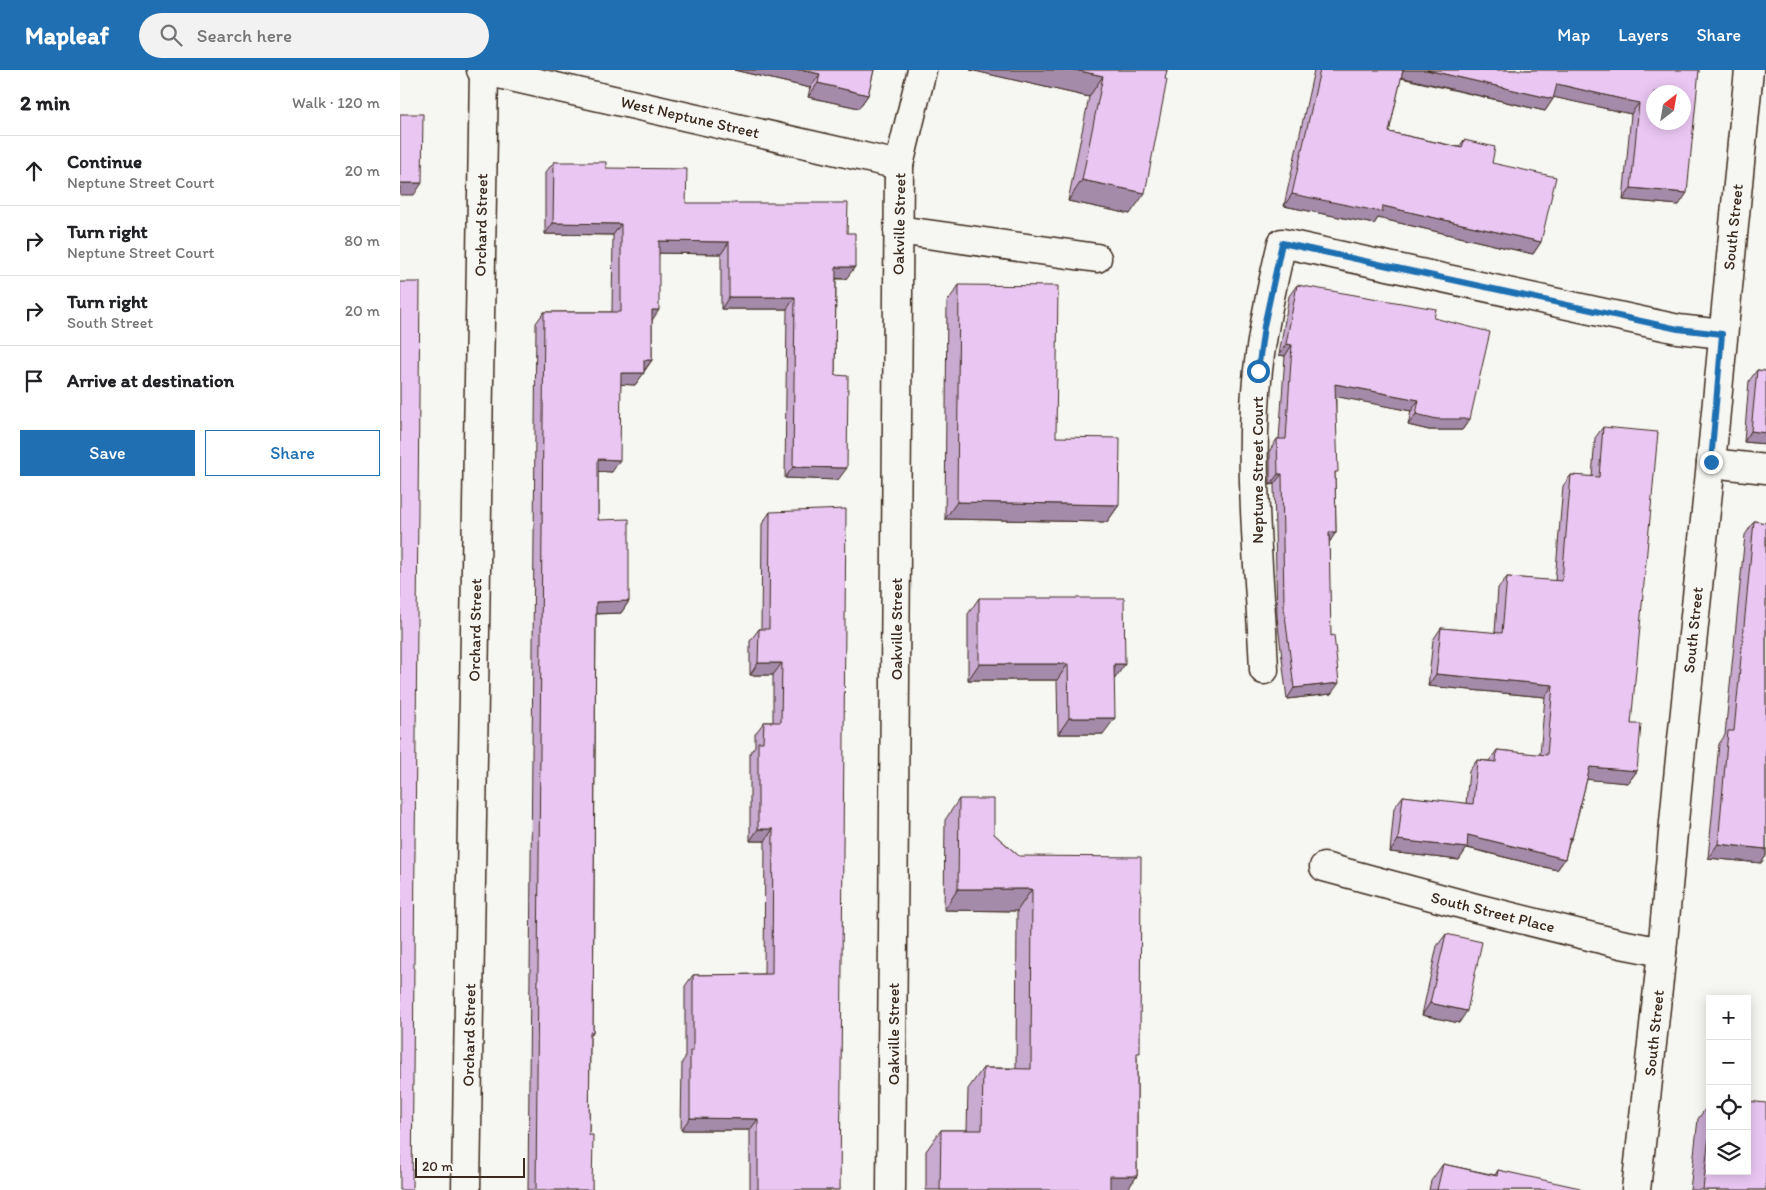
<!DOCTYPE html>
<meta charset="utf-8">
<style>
:root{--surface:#fff;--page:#f2f2f2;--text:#202124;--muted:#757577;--line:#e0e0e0;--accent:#1f6fb2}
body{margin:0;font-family:Itim,sans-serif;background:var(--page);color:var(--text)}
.controls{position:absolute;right:15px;bottom:15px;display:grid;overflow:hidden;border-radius:0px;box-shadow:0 2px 12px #0003}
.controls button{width:45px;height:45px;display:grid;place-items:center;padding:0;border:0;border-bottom:1px solid var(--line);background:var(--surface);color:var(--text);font:25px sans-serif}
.compass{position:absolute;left:1246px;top:15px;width:45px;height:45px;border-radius:50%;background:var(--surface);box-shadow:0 2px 12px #0003;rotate:31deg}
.scale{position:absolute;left:15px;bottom:12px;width:110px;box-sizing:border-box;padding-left:5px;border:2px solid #3b2a1e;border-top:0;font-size:14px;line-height:18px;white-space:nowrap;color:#3b2a1e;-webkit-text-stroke:4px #f6f6f2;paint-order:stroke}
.stop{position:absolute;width:15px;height:15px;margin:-11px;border:4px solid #1f6fb2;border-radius:50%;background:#fff}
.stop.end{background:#1f6fb2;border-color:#fff;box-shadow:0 1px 5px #0008}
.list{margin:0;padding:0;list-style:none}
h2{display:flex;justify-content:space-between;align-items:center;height:65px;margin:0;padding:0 20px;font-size:21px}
h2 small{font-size:16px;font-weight:400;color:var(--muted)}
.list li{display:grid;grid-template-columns:32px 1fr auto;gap:15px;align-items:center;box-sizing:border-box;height:70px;padding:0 20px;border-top:1px solid var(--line)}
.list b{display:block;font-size:19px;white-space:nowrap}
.list p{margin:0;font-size:16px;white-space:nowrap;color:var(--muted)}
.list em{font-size:16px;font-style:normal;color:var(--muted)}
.actions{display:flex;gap:10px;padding:15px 20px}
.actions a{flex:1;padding:11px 0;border:1px solid var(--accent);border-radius:0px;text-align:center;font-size:18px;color:var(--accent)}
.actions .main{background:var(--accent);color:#fff}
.icon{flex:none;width:28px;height:28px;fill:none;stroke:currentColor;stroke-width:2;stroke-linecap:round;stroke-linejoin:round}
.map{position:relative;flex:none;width:1366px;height:1120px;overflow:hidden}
header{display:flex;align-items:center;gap:30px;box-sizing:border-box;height:70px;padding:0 25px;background:var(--accent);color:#fff}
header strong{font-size:24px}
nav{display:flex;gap:28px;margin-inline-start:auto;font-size:18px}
.search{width:350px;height:45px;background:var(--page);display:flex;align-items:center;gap:12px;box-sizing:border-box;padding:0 18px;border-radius:28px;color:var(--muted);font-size:19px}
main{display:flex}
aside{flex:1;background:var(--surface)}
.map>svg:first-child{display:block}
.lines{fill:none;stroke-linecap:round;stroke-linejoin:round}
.minor-casing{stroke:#3b2a1e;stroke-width:31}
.minor{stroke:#f6f6f2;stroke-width:28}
.wall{fill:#c9abd1;stroke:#3b2a1e}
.shaded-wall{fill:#a48baa;stroke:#3b2a1e}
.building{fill:#eac7f3;stroke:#3b2a1e;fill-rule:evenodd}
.route{stroke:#1f6fb2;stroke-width:6}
.labels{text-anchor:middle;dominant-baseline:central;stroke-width:4;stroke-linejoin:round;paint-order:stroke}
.street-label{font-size:16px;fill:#3b2a1e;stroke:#f6f6f2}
</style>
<header>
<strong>Mapleaf</strong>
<div class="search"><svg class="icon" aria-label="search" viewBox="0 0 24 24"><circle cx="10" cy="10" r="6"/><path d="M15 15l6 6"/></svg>Search here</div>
<nav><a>Map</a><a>Layers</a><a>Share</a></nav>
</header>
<main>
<aside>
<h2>2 min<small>Walk · 120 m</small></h2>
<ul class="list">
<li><svg class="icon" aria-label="ahead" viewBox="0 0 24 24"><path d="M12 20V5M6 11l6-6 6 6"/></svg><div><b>Continue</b><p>Neptune Street Court</p></div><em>20 m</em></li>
<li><svg class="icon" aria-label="right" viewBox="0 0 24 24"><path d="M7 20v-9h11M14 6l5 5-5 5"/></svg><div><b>Turn right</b><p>Neptune Street Court</p></div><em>80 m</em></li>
<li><svg class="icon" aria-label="right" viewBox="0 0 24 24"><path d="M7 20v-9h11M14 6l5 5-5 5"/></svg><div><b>Turn right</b><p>South Street</p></div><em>20 m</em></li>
<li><svg class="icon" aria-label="arrive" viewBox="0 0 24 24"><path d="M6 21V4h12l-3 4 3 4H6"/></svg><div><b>Arrive at destination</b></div></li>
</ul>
<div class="actions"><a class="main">Save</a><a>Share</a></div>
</aside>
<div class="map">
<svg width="1366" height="1120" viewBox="0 0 1366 1120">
<rect width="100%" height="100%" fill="#f6f6f2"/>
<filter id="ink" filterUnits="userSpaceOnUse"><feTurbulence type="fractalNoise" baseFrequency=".02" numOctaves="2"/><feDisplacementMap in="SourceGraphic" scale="10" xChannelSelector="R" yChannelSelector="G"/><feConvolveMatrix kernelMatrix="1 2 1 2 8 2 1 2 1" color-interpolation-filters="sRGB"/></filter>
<g filter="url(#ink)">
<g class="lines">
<g class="minor-casing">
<g id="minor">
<path d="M81 0 499 95"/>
<path d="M498 160 697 188"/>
<path d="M1311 393 1366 399"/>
<path d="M864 600C860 501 847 398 858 300 863 257 872 215 882 173L1278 259 1322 264"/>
<path d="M924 797 1076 838 1221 874 1262 882"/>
<path d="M66 1120 84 0"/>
<path d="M491 1120 499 95 522 0"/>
<path d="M1236 1120 1262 882 1279 698 1311 393 1349 0"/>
</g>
</g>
<use href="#minor" class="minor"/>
</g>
<g class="wall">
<path d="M334 0H474L468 25 459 38 408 27 410 18Z"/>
<path d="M571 0H767L730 144 668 131 689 27Z"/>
<path d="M914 0H1299L1279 135 1223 130 1231 44 1154 27 1145 41 1001 8 989 62 1059 77 1064 70 1092 93 1141 172 1133 184 978 148 974 154 884 136Z"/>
<path d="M154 92 206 98 286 133 446 209H436L435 305 438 410 385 408 387 239H321V184L259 183 252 250V290L235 315 221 314 212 402 198 401V450L229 531 221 543 196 544 193 962 190 967 189 1065 192 1120H128L136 253 144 242H212L213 165 145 164V103Z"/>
<path d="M559 215 656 367 719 435 707 452 545 449 547 232Z"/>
<path d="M897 215 1034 248 1070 349 1062 360H1029L1008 355 1011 341 936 326 935 406 936 462 929 472 931 624 887 629 877 547 874 414 870 415V380L877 369H879L885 286 879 285 889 226Z"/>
<path d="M1357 300 1366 301V374L1344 372 1349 311Z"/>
<path d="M1203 357 1231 654 1237 701 1228 713 1187 709 1172 768 1169 773 1165 789 1157 800 1067 778 1059 790 990 782 994 738 1003 726 1066 734 1069 701 1077 690 1089 691 1097 680 1140 685 1145 627 1028 616 1033 570 1041 558 1095 563 1098 518 1107 507 1155 511 1163 416 1171 405 1192 407 1195 368Z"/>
<path d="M370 442 440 1120H350V1060H281L282 992 285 988V916L293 905 364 904 365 771H350V683L355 676V664L364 652H373V605H350V571L359 559H361L362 454Z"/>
<path d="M1354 451 1366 453V786L1361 793 1308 788 1319 674 1325 665 1345 465Z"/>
<path d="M579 528 725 594 714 608 703 664H658L657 610H568V544Z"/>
<path d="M559 729 594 764 619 786 737 987V1106L727 1120H526V1081L541 1060H567L568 1019 583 998H616L617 841 544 840 545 750Z"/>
<path d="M1046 864 1059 953 1022 945 1037 876Z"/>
<path d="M1310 1032V1101L1366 1120H1290L1298 1049Z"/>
<path d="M1043 1094 1095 1105 1098 1100 1179 1120H1029L1031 1111Z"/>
</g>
<g class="shaded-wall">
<path d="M334 0H402L420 4 410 18Z"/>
<path d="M570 0H675L703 6 689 27Z"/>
<path d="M1000 0H1027L1153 29 1145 41 996 6Z"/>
<path d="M418 13 468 25 459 38 408 27Z"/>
<path d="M1157 14 1239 33 1231 44 1148 26Z"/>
<path d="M682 110 745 123 730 144 668 131Z"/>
<path d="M0 113H22L14 125H0Z"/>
<path d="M1231 118 1287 123 1279 135 1223 130Z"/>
<path d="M892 124 983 136 1141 172 1133 184 978 148 974 154 884 136Z"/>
<path d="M153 153 221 154 213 165 145 164Z"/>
<path d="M259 171 329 172 321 184 251 183Z"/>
<path d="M436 197H455L446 209 428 208Z"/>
<path d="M329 227H395L387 239H321Z"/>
<path d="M252 240H259L251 252Z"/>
<path d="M886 274 892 275 885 286 879 285Z"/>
<path d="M244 290H252L243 302Z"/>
<path d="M221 303H244L235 315 213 314Z"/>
<path d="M935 314 1019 330 1011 341 928 325Z"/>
<path d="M1016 344 1070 349 1062 360H1029L1008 355Z"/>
<path d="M1351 361 1366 363V374L1344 372Z"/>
<path d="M198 389 220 390 212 402 190 401Z"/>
<path d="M393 397 447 398 438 410 385 408Z"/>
<path d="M878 404H882L874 414 870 415Z"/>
<path d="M557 432 719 435 707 452 545 449Z"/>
<path d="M929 462H936L929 473Z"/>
<path d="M229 531 221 543 188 544 196 532Z"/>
<path d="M358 593H382L373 605H350Z"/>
<path d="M579 594H668L657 610H568Z"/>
<path d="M714 594H725L714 610Z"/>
<path d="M1036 604 1153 615 1145 627 1028 616Z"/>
<path d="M939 613 931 624 887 629 894 618Z"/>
<path d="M669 648H715L703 664H658Z"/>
<path d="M1190 697 1237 701 1228 713 1182 709Z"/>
<path d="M358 759H373L365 771H350Z"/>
<path d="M1068 765 1165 789 1157 800 1060 776Z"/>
<path d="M998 770 1067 778 1059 790 990 782Z"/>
<path d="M1318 774 1366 779V786L1361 793 1308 788Z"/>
<path d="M558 819H632L617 841 544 840Z"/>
<path d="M1030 933 1067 941 1059 953 1022 945Z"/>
<path d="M290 1048 358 1049 350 1060H281Z"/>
<path d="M710 1106H737L727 1120H701Z"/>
</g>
<g class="building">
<path d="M402 0H474L468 25 418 13 420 4Z"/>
<path d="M675 0H767L765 9 767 10 745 123 682 110 703 6Z"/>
<path d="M920 0H1003L989 62 1062 78 1064 70 1095 77 1092 93 1156 107 1141 172 983 136 982 142 892 124Z"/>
<path d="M1027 0H1299L1287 123 1231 118 1239 33 1157 14 1153 29ZM1254 22H1284V52H1254Z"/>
<path d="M0 44H23L22 113H0Z"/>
<path d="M154 92H206V98L287 99 286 133H448L447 163H455V197H436L435 305 448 306 447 398 393 397 395 227H329V172L259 171V240H252V290H244V303H221L220 390 198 389V450L229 449V531L196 532 193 962H190L189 1065H193L192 1120H136L144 242H221V154L153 153Z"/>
<path d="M0 212H20L12 1120H0Z"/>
<path d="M559 215 658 216 656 367 720 368 719 435 557 432Z"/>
<path d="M897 215 1036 239 1034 248 1090 262 1070 349H1037L1016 344 1019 330 935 314 938 402H935L936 462H929L931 566 934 565 939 613 894 618 884 537 882 404H878L877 369H886L892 275 886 274Z"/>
<path d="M1357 300 1366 301V363L1351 361Z"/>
<path d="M1203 357 1258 362 1231 654H1241L1237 701 1190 697 1172 768 1170 767 1165 789 1068 765 1067 778 998 770 1003 726 1073 734 1077 690 1096 692 1097 680 1147 685 1153 615 1036 604 1041 558 1102 563 1107 507 1162 511 1171 405 1199 407Z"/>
<path d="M446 439 440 1120H358V1049L290 1048V981H293V905L372 904 373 759H358V672H363L364 652H381L382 593H358L359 559H369L370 442Z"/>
<path d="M1354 451 1366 453V779L1318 774 1328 661H1334Z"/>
<path d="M579 528H724L725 594H714L715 648H669L668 594H579Z"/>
<path d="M559 729H594V764L619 786 741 787 740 983H737V1106H710V1120H540L541 1060H582L583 998 631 999 632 819H558Z"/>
<path d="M1046 864 1082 872 1067 941 1030 933Z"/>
<path d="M1347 1031 1366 1033V1120H1303L1310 1057V1101H1347Z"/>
<path d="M1043 1094 1097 1106 1098 1100 1180 1118 1179 1120H1037Z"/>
</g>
</g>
<g class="lines" filter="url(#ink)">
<path class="route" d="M858 301 864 256 882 173 1278 259 1322 264 1311 392"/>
</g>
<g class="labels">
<g class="street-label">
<text transform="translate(290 47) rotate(13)">West Neptune Street</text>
<text transform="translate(499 154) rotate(-89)">Oakville Street</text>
<text transform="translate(81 155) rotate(-89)">Orchard Street</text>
<text transform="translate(1333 157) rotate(-84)">South Street</text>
<text transform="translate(857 400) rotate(-90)">Neptune Street Court</text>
<text transform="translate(496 559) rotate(-90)">Oakville Street</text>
<text transform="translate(75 560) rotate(-89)">Orchard Street</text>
<text transform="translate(1293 560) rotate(-84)">South Street</text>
<text transform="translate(1093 842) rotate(14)">South Street Place</text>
<text transform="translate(1254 963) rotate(-84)">South Street</text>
<text transform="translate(493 964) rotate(-90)">Oakville Street</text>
<text transform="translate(69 965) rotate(-89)">Orchard Street</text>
</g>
</g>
</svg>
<div class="controls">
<button>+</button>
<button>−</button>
<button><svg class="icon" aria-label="locate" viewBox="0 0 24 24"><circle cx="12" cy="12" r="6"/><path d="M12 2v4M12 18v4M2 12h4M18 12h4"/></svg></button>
<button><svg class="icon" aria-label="layers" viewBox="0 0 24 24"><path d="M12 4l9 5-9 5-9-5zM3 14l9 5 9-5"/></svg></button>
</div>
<svg class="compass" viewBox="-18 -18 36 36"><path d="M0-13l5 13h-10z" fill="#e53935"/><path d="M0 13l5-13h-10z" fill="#757577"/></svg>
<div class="scale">20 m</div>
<div class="stop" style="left:858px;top:301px"></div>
<div class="stop end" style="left:1311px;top:392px"></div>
</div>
</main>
